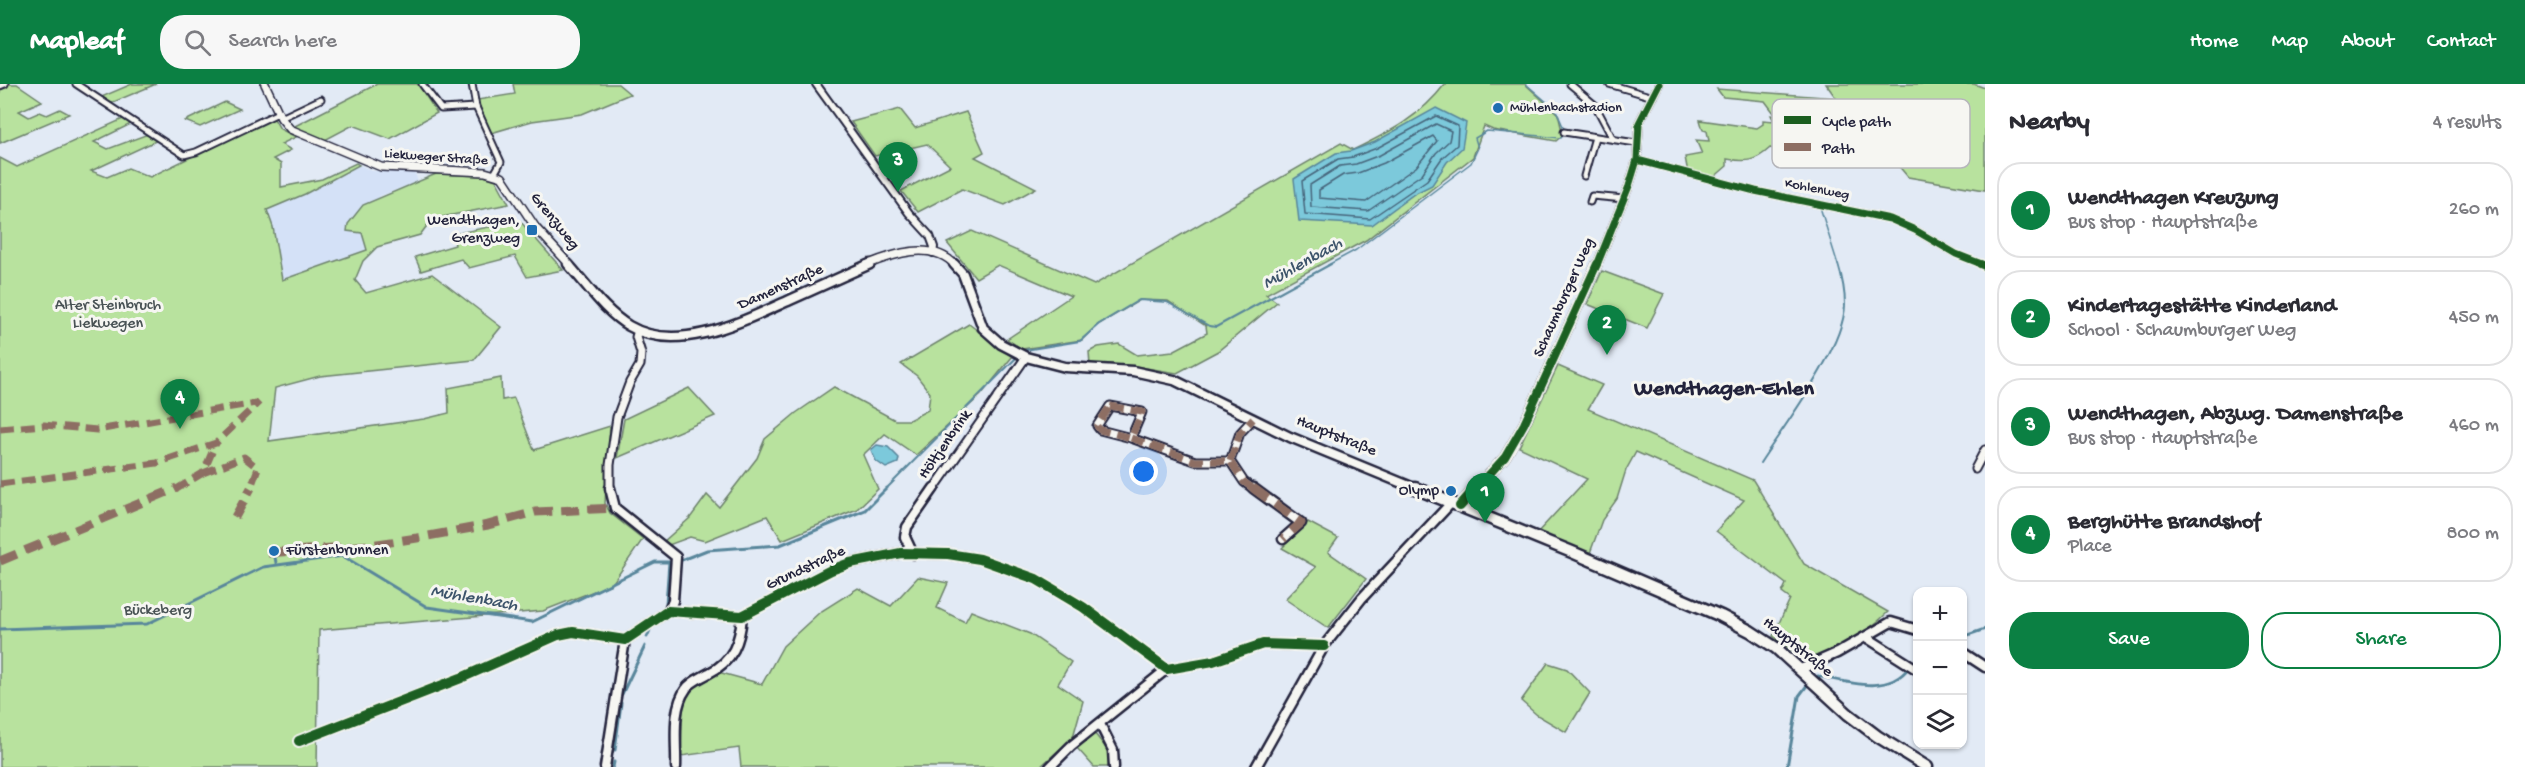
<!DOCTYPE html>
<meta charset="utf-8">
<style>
:root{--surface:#fff;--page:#f7f7f7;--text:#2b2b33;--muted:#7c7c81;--line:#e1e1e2;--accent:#0b8043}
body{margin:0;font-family:"Gochi Hand",sans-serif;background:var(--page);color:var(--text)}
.controls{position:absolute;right:18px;bottom:18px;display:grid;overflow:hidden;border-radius:12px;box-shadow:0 2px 4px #0004}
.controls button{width:54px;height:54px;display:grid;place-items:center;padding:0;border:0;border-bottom:2px solid var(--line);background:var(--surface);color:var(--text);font:30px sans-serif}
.you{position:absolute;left:1144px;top:388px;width:21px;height:21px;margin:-15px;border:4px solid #fff;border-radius:50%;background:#1a73e8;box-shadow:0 0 0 9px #1a73e833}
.badge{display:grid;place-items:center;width:39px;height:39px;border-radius:50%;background:var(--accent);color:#fff;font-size:20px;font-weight:700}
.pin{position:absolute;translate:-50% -50px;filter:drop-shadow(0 2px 3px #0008)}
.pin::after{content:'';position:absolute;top:32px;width:21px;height:18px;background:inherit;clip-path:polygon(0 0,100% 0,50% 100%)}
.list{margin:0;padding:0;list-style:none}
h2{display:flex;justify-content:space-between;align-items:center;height:78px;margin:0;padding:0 24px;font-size:26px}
h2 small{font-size:20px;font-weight:400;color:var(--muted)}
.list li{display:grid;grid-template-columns:39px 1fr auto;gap:18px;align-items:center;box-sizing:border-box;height:96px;margin:0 12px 12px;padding:0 12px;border:2px solid var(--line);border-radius:24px}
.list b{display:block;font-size:22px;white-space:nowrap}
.list p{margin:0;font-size:20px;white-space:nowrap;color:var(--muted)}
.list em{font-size:20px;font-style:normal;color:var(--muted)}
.actions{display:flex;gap:12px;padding:18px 24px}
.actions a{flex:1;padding:14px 0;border:2px solid var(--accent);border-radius:24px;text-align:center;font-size:21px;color:var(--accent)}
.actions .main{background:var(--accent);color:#fff}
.icon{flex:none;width:33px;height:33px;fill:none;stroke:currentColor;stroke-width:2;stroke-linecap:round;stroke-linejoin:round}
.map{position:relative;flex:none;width:1985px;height:683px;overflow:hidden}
header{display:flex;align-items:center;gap:36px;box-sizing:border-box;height:84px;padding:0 30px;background:var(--accent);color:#fff}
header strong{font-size:28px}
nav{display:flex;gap:33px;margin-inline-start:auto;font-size:21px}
.search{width:420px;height:54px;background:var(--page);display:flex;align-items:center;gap:15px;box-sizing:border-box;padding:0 21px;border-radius:24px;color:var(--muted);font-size:22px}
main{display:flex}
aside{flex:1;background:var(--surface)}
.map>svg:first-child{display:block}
.built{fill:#d4e1f7}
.green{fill:#b8e29e;stroke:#6d826c;stroke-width:1.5}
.water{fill:#7cc9db;stroke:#58869b;stroke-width:1.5}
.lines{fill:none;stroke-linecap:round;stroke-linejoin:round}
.shore{stroke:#46657b;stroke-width:1.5}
.stream-far2{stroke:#58869b;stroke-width:1.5}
.stream-far1{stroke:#58869b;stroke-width:2}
.stream{stroke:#58869b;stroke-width:3}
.minor-far2-casing{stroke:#22223b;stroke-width:9}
.minor-far1-casing{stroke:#22223b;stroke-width:11}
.minor-casing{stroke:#22223b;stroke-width:13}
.tertiary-far2-casing{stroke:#22223b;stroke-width:10}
.tertiary-far1-casing{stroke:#22223b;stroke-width:12}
.tertiary-casing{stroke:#22223b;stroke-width:14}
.secondary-far2-casing{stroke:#22223b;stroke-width:10}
.secondary-far1-casing{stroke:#22223b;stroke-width:13}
.secondary-casing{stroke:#22223b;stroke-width:15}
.minor-far2{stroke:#f6f6f2;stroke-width:5}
.minor-far1{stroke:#f6f6f2;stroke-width:7}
.minor{stroke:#f6f6f2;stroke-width:8}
.tertiary-far2{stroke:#f6f6f2;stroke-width:6}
.tertiary-far1{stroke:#f6f6f2;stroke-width:8}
.tertiary{stroke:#f6f6f2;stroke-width:10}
.secondary-far2{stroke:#f6f6f2;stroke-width:7}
.secondary-far1{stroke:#f6f6f2;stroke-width:8}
.secondary{stroke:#f6f6f2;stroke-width:10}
.quiet-far1{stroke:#8d6e63;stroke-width:7;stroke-dasharray:14 7;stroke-linecap:butt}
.quiet{stroke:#8d6e63;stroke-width:9;stroke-dasharray:18 9;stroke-linecap:butt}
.cycleway-far2-casing{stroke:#f6f6f2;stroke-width:10}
.cycleway-far1-casing{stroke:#f6f6f2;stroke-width:12}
.cycleway-casing{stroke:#f6f6f2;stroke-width:14}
.cycleway-far2{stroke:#1b5e20;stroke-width:7}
.cycleway-far1{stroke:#1b5e20;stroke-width:8}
.cycleway{stroke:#1b5e20;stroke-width:10}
.poi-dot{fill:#1f6fb2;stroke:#f6f6f2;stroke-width:2}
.labels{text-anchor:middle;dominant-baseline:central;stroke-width:6;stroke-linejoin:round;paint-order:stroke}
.far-poi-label{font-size:14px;fill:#22223b;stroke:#f6f6f2;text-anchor:start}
.far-street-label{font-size:14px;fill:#22223b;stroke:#f6f6f2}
.poi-label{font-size:16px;fill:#22223b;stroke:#f6f6f2;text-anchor:end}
.street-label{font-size:16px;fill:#22223b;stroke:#f6f6f2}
.park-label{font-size:16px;fill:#485254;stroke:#f6f6f2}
.water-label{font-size:18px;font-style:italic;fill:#3d546b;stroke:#f6f6f2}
.district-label{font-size:22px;font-weight:bold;fill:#22223b;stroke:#f6f6f2}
.key{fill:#f6f6f2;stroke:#b6b6bb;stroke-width:1.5}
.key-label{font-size:16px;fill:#22223b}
</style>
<header>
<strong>Mapleaf</strong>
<div class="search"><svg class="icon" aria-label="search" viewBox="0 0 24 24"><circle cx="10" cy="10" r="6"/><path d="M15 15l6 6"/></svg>Search here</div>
<nav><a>Home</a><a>Map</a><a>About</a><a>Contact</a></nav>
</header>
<main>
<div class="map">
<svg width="1985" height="683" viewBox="0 0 1985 683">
<rect width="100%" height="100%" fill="#e2eaf5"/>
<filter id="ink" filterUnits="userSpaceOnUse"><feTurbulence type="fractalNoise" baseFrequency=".0167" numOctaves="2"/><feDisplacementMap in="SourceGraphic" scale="12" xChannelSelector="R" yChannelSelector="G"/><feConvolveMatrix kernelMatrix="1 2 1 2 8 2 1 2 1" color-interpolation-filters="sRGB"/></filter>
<g filter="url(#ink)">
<path class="built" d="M359 81 373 87 415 89 418 98 380 112 362 149 367 166 282 196 273 143 267 126 305 110Z"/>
<g class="green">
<path d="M7 0H17L42 17 19 27 29 33 40 28 47 31 60 25 69 30 0 59V3Z"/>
<path d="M132 0H156L109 20 99 14Z"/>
<path d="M377 0H418L437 29 390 55 353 41 325 56 293 43Z"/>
<path d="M513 0H618L630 10 582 30 532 37 491 49 477 16 515 10Z"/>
<path d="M1445 0H1525L1558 30 1563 51 1556 57 1493 46 1484 42 1473 73 1366 156 1266 210 1277 218 1218 267 1177 289 1134 282 1090 281 1089 268 1098 263 1119 260 1137 271 1173 267 1207 249 1206 242 1168 217 1140 216 1096 242 1082 256 1022 265 1007 255 1071 212 998 181 976 194 947 159 972 147 1094 201 1341 59 1353 66C1390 48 1420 33 1445 0Z"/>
<path d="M1826 0H1974L1985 4V106L1908 93 1881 61 1818 70 1770 64C1755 78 1746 78 1727 75V82L1712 95 1688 89 1685 73 1702 70 1696 56 1709 57 1707 47 1703 46 1700 36 1757 44 1763 40V36L1774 37 1771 31 1794 33 1801 41 1809 31 1774 29 1765 17 1723 13 1717 5 1836 14Z"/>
<path d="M225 18 240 25 200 43 185 37Z"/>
<path d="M900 25 915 44 966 28 984 68 975 73 1036 104 1005 121 962 105 918 128 901 107 950 82 927 60 875 72 851 38Z"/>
<path d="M273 33 280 45 296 53 281 60 291 66 273 75 281 80V103L322 95 356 79 359 81 305 110 267 126 273 143 282 196 367 166 362 149 347 147 348 140 363 121 436 90 484 92 496 96 509 120 432 135 420 151 377 163 363 177 355 196 366 209 432 190 501 243 474 276 320 292 275 304 269 357 424 335 449 329 448 304 501 294 502 316 514 314 534 366 610 342 605 419 610 429 643 455 612 500 543 527 319 546 317 683H0V74L17 83 125 34 133 39 94 58 108 65 148 50 158 56 91 87 107 93 128 84 150 93Z"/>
<path d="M520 137 563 186 527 193 515 172 469 184 461 175 421 187 415 173 455 161 453 150Z"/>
<path d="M1602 187 1664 210 1647 244 1587 220Z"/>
<path d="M969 240 1012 273 981 311 916 371 885 350 863 371 878 405 857 425 782 456 767 432 705 457 690 453 666 462 662 459 690 434 707 411 719 423 757 374 765 355 796 329 834 303 895 336H909L928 326 930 309 917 292 901 280Z"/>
<path d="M1558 282 1602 301 1588 325 1753 396 1804 480 1888 528C1864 552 1836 567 1804 576L1773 552 1790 515 1782 509 1786 500 1716 447 1744 416 1636 368 1626 386 1617 415 1602 436 1590 469 1538 448 1587 395 1519 363Z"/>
<path d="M689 304 715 332 617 374 624 335Z"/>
<path d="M1308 438 1338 454 1328 468 1366 495 1328 544 1285 515 1316 483 1282 464Z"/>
<path d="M918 493 948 499 937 524 965 538 971 527 1030 550 1071 578 1058 600 1083 617 1073 653 1040 683H741L739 664 681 672 683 617 689 605 718 588 762 600 783 562 820 528 858 504 891 522Z"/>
<path d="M1548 579 1567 585 1590 609 1566 648 1537 631 1521 617Z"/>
<path d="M1095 650 1110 669 1108 683H1094L1076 663Z"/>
</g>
<g class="water">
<path d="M1436 24 1466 39 1462 64 1447 78 1432 101 1414 110 1372 141 1299 137 1294 95 1336 69 1351 67 1375 58Z"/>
<path d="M877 361 888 363 899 374 898 379 886 384 876 377 871 366Z"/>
</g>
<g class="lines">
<g class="shore">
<path d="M1436 32 1458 42 1457 61 1442 74 1427 96 1370 135 1305 130 1302 97 1338 75 1353 73 1377 64Z"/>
<path d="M1436 40 1451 47 1449 57 1436 69 1422 90 1368 127 1311 123 1310 101 1340 82 1356 80 1380 71Z"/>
<path d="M1433 52 1437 57 1416 83 1366 118 1319 114V106L1343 91 1358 89 1384 79Z"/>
</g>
<g class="stream-far2">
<path d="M1526 0 1556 26 1565 47"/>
<path d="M1820 123 1838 181"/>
<path d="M1328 181 1356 166 1471 79 1478 64 1475 54 1487 47 1561 54 1565 49"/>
</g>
<g class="stream-far1">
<path d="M1025 266 1080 257 1099 240 1139 216 1167 218 1209 242 1216 243 1331 180"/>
<path d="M1760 379C1784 342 1844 264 1845 221 1845 207 1842 193 1838 180"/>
<path d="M885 406 1017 273"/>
</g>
<g class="stream">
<path d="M274 467 276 479"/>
<path d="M679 477 707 466 780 461 865 426 887 404"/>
<path d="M0 545 147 540 263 483 343 472 427 523 532 538 655 478H669L666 520"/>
<path d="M647 553 651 544 664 536"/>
<path d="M1962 553 1985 545"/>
<path d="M1818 592C1847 598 1889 612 1909 583"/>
<path d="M622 610 645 562"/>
<path d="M615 666 621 619"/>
<path d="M613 683 614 678"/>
<path d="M1787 683 1799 612 1808 600"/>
</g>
<g class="minor-far2-casing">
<g id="minor-far2">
<path d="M76 0 184 71 196 68 278 29"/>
<path d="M422 0 441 25 476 23"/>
<path d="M472 0 476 23 501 78 494 90"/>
<path d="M1570 0 1595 21 1613 55"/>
<path d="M1609 0 1653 13"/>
<path d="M0 2 5 0"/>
<path d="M281 34 321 15"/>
<path d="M1564 48 1636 59"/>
<path d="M1637 76 1755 107 1890 135 1915 146 1956 170 1984 181"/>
<path d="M1584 92 1595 53"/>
<path d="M1590 118 1592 112 1624 115"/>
</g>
</g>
<g class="minor-far1-casing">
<g id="minor-far1">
<path d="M1980 180 1985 182"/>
<path d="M1110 322 1142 328 1131 354 1100 346 1097 342Z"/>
<path d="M1131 354 1195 377H1230L1244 398 1255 406"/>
<path d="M1230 377 1240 349 1253 335"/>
<path d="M1975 385 1985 366"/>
<path d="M610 406V381L617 333 630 298 640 281 641 269 636 253 638 246"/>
<path d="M933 406 1026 273"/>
</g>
</g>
<g class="minor-casing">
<g id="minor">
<path d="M610 404 615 424 676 473 673 517 668 527"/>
<path d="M1253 404 1301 439 1283 455"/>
<path d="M913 470 905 453 907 443 934 404"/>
<path d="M1866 553 1918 586"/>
<path d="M1962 568 1985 583"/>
<path d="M1801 585 1837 569 1891 538 1918 546"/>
<path d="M1100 640 1113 666 1114 683"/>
<path d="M299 657 461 594 558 551 573 548 625 556 668 527 742 532 831 486 850 479 901 469 948 470 980 475 1036 495 1083 523 1167 585 1213 577 1263 560 1324 562"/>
<path d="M605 683 625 556"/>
<path d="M676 683C677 660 671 625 686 605 691 597 701 594 709 589 733 577 740 558 742 532"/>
<path d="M1050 683 1071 662 1167 585"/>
<path d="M1256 683 1324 562 1362 514 1452 418"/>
</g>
</g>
<g class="tertiary-far2-casing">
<g id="tertiary-far2">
<path d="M816 0 909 129 930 152 934 163 933 169"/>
<path d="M1597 181 1629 102 1637 76 1639 39 1659 0"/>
</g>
</g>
<g class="tertiary-far1-casing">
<path id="tertiary-far1" d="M1475 406 1505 373 1524 340 1597 180"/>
</g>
<g class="tertiary-casing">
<path id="tertiary" d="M1460 422 1476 404"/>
</g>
<g class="secondary-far2-casing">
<g id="secondary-far2">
<path d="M265 0 281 34 290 45 381 83 485 88 502 93 536 144 570 181"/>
<path d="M866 181C893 170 932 156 955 181"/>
</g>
</g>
<g class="secondary-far1-casing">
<g id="secondary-far1">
<path d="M568 180C587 201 605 228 629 242 678 271 745 236 790 216 817 204 843 192 870 180"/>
<path d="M954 180 963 190 983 244 1001 260 1026 273 1065 283 1133 287 1174 296 1290 353 1419 406"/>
</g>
</g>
<g class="secondary-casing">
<path id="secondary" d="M1415 404 1572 468 1721 532 1750 547 1776 564 1848 630 1877 652 1927 683"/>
</g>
<use href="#minor-far2" class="minor-far2"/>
<use href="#minor-far1" class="minor-far1"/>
<use href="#minor" class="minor"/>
<use href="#tertiary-far2" class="tertiary-far2"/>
<use href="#tertiary-far1" class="tertiary-far1"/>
<use href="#tertiary" class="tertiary"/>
<use href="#secondary-far2" class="secondary-far2"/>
<use href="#secondary-far1" class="secondary-far1"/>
<use href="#secondary" class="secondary"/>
<g class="quiet-far1">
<path d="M1110 322 1142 328 1131 354 1100 346 1097 342Z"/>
<path d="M0 345 44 341 97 346 256 319"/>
<path d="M1131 354 1195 377H1230L1244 398 1255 406"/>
<path d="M1230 377 1240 349 1253 335"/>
<path d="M203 389 244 373 258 384 250 406"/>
<path d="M0 400 157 379 216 359 259 318"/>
<path d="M175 406 203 389 216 359"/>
</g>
<g class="quiet">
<path d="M1253 404 1301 439 1283 455"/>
<path d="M235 433 251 404"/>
<path d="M268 469 371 461 417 454 488 441 535 428 615 424"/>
<path d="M0 477 177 404"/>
</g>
<g class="cycleway-far2-casing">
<g id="cycleway-far2">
<path d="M1637 76 1755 107 1890 135 1915 146 1956 170 1984 181"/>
<path d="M1597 181 1629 102 1637 76 1639 39 1659 0"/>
</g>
</g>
<g class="cycleway-far1-casing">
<g id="cycleway-far1">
<path d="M1980 180 1985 182"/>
<path d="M1475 406 1505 373 1524 340 1597 180"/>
</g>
</g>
<g class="cycleway-casing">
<g id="cycleway">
<path d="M1460 422 1476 404"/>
<path d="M299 657 461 594 558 551 573 548 625 556 668 527 742 532 831 486 850 479 901 469 948 470 980 475 1036 495 1083 523 1167 585 1213 577 1263 560 1324 562"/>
</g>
</g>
<use href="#cycleway-far2" class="cycleway-far2"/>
<use href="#cycleway-far1" class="cycleway-far1"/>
<use href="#cycleway" class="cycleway"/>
</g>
</g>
<g class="poi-dot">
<circle cx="1498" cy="24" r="6"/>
<rect x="526" y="140" width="12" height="12" rx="3"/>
<circle cx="1451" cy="407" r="6"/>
<circle cx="274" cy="467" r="6"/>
</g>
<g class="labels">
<g class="far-poi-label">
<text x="1510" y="24">Mühlenbachstadion</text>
</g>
<g class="far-street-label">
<text transform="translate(436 74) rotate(4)">Liekweger Straße</text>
<text transform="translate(1817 106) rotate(11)">Kohlenweg</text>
</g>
<g class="poi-label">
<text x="520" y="137">Wendthagen,<tspan x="520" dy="18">Grenzweg</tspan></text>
<text x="1439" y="407">Olymp</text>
<text x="286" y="467" text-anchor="start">Fürstenbrunnen</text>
</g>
<g class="street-label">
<text transform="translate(554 138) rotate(51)">Grenzweg</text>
<text transform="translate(781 204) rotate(-24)">Damenstraße</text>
<text transform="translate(1565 214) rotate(-66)">Schaumburger Weg</text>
<text transform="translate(1336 353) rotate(22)">Hauptstraße</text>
<text transform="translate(946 361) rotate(-55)">Höltjenbrink</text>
<text transform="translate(806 485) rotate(-25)">Grundstraße</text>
<text transform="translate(1797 564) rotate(39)">Hauptstraße</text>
</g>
<g class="park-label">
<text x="108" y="222">Alter Steinbruch<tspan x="108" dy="18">Liekwegen</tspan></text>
<text x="158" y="527">Bückeberg</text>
</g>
<g class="water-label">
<text transform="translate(1303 180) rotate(-29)">Mühlenbach</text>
<text transform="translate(474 515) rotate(10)">Mühlenbach</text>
</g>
<g class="district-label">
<text x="1724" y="306">Wendthagen-Ehlen</text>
</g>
</g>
<rect x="1772" y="15" width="198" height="69" rx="9" class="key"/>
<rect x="1784" y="32" width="27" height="8" fill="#1b5e20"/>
<rect x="1784" y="59" width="27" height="8" fill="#8d6e63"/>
<g class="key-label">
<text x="1822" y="42">Cycle path</text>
<text x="1822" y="69">Path</text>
</g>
</svg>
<div class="controls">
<button>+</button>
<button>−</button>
<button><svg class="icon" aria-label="layers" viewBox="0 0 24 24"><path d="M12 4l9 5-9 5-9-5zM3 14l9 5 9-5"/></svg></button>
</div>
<div class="you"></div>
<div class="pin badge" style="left:1485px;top:439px">1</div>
<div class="pin badge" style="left:1607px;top:271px">2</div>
<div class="pin badge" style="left:898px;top:108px">3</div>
<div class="pin badge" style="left:180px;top:345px">4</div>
</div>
<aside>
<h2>Nearby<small>4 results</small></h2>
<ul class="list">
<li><span class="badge">1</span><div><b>Wendthagen Kreuzung</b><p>Bus stop · Hauptstraße</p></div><em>260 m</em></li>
<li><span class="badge">2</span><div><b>Kindertagestätte Kinderland</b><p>School · Schaumburger Weg</p></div><em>450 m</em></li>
<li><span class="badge">3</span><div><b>Wendthagen, Abzwg. Damenstraße</b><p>Bus stop · Hauptstraße</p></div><em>460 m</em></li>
<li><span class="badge">4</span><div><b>Berghütte Brandshof</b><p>Place</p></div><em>800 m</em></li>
</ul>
<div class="actions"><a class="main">Save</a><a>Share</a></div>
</aside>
</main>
